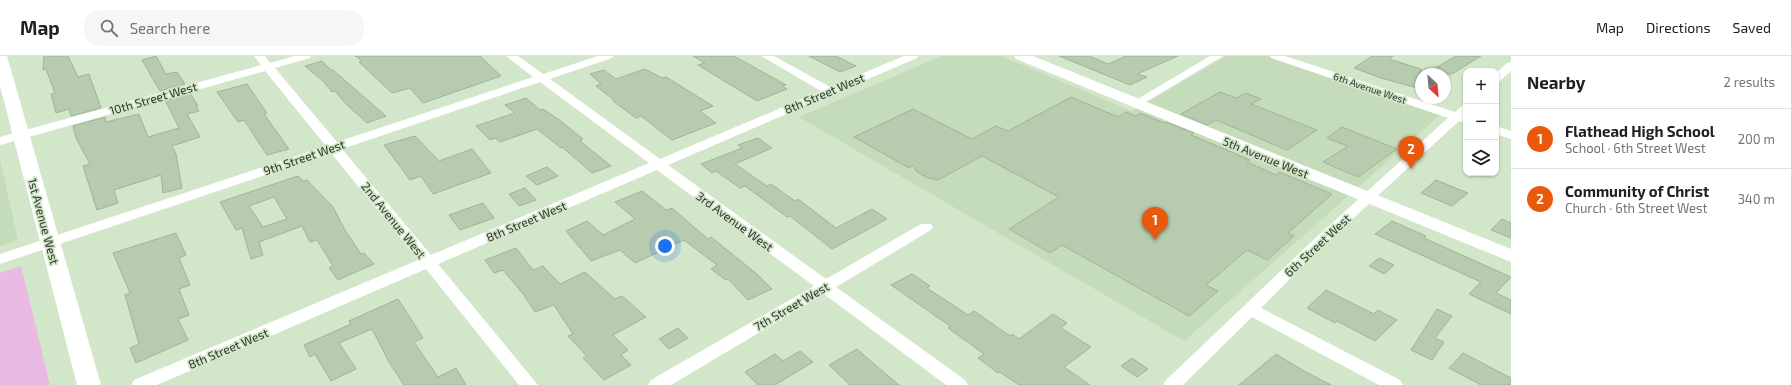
<!DOCTYPE html>
<meta charset="utf-8">
<style>
:root{--surface:#fff;--page:#f6f6f6;--text:#202124;--muted:#757577;--line:#e0e0e0;--accent:#ea580c}
body{margin:0;font-family:"Exo 2",sans-serif;background:var(--page);color:var(--text)}
.controls{position:absolute;right:12px;top:12px;display:grid;overflow:hidden;border-radius:8px;box-shadow:0 1px 3px #0004}
.controls button{width:36px;height:36px;display:grid;place-items:center;padding:0;border:0;border-bottom:1px solid var(--line);background:var(--surface);color:var(--text);font:20px sans-serif}
.compass{position:absolute;left:1415px;top:12px;width:36px;height:36px;border-radius:50%;background:var(--surface);box-shadow:0 1px 3px #0004;rotate:154deg}
.you{position:absolute;left:665px;top:190px;width:14px;height:14px;margin:-10px;border:3px solid #fff;border-radius:50%;background:#1a73e8;box-shadow:0 0 0 6px #1a73e833}
.badge{display:grid;place-items:center;width:26px;height:26px;border-radius:50%;background:var(--accent);color:#fff;font-size:13px;font-weight:700}
.pin{position:absolute;translate:-50% -33px;filter:drop-shadow(0 1px 2px #0008)}
.pin::after{content:'';position:absolute;top:21px;width:14px;height:12px;background:inherit;clip-path:polygon(0 0,100% 0,50% 100%)}
.list{margin:0;padding:0;list-style:none}
h2{display:flex;justify-content:space-between;align-items:center;height:52px;margin:0;padding:0 16px;font-size:17px}
h2 small{font-size:13px;font-weight:400;color:var(--muted)}
.list li{display:grid;grid-template-columns:26px 1fr auto;gap:12px;align-items:center;box-sizing:border-box;height:60px;padding:0 16px;border-top:1px solid var(--line)}
.list b{display:block;font-size:15px;white-space:nowrap}
.list p{margin:0;font-size:13px;white-space:nowrap;color:var(--muted)}
.list em{font-size:13px;font-style:normal;color:var(--muted)}
.icon{flex:none;width:22px;height:22px;fill:none;stroke:currentColor;stroke-width:2;stroke-linecap:round;stroke-linejoin:round}
.map{position:relative;flex:none;width:1511px;height:329px;overflow:hidden}
header{display:flex;align-items:center;gap:24px;box-sizing:border-box;height:56px;padding:0 20px;background:var(--surface);border-bottom:1px solid var(--line)}
header strong{font-size:19px}
nav{display:flex;gap:22px;margin-inline-start:auto;font-size:14px}
.search{width:280px;height:36px;background:var(--page);display:flex;align-items:center;gap:10px;box-sizing:border-box;padding:0 14px;border-radius:16px;color:var(--muted);font-size:15px}
main{display:flex}
aside{flex:1;background:var(--surface)}
.map>svg:first-child{display:block}
.built{fill:#c4dcb9}
.green{fill:#e9bae2}
.building{fill:#b7cbae;stroke:#a1b498;fill-rule:evenodd}
.lines{fill:none;stroke-linecap:round;stroke-linejoin:round}
.street{fill:#fff;fill-rule:evenodd}
.secondary{fill:#fff;fill-rule:evenodd}
.labels{text-anchor:middle;dominant-baseline:central;stroke-width:3.5;stroke-linejoin:round;paint-order:stroke}
.far-street-label{font-size:10px;fill:#2f372c;stroke:#d2e6c9}
.street-label{font-size:12px;fill:#2f372c;stroke:#d2e6c9}
</style>
<header>
<strong>Map</strong>
<div class="search"><svg class="icon" aria-label="search" viewBox="0 0 24 24"><circle cx="10" cy="10" r="6"/><path d="M15 15l6 6"/></svg>Search here</div>
<nav><a>Map</a><a>Directions</a><a>Saved</a></nav>
</header>
<main>
<div class="map">
<svg width="1511" height="329" viewBox="0 0 1511 329">
<rect width="100%" height="100%" fill="#d2e6c9"/>
<g class="built">
<path d="M942 0H1001L1132 55 1227 0H1267L1440 59 1184 285 799 61Z"/>
<path d="M0 104 18 184 0 190Z"/>
</g>
<path class="green" d="M21 210 50 329H0V217Z"/>
<g class="building">
<path d="M44 0H68L78 21 89 18 101 52 71 60 69 53 56 57 51 38 55 37 46 13 43 14Z"/>
<path d="M156 0 166 18 177 16 185 28 160 35 142 4Z"/>
<path d="M355 0H480L501 20 423 47 410 32 392 37 359 6 362 5Z"/>
<path d="M693 0H734L786 29 782 30 787 33 757 45 698 9 705 7Z"/>
<path d="M809 0H836L856 10 840 16Z"/>
<path d="M1059 0H1089L1108 8 1126 0H1178L1137 18 1147 21 1130 29Z"/>
<path d="M1372 0H1393L1389 3 1421 13V33L1381 22 1354 12Z"/>
<path d="M1456 0H1481L1452 18H1425Z"/>
<path d="M322 5 331 14H333L386 60 367 67 345 47 335 35 332 36 324 26 305 10Z"/>
<path d="M645 13 662 22 666 21 713 50 700 55 716 67 672 84 641 60 636 62 613 45 614 44 596 30 601 28 590 18 604 14 616 23Z"/>
<path d="M247 28 267 57 264 58 289 93 267 99 244 64 238 66 217 36Z"/>
<path d="M1220 36 1236 42 1246 37 1261 43 1251 48 1317 74 1287 94 1216 64 1207 69 1181 58Z"/>
<path d="M190 37 198 50H196L199 55 187 58 200 81 172 90 176 98 182 132 163 137 161 119 114 134 118 147 97 154 83 110 90 108 76 82 73 70 105 61 106 66 139 58 148 81 179 72 165 44Z"/>
<path d="M1071 41 1118 61 1126 56 1136 60 1140 57 1164 67 1166 66 1194 77 1191 79 1250 104 1247 106 1276 119 1279 116 1332 138 1288 177 1294 180 1267 204 1247 194 1206 229 1218 235 1189 260 1062 189 1050 197 1009 173 1059 141 982 100 938 124 928 122 917 116 913 109 909 112 854 81 913 53 972 83 996 70 1008 75Z"/>
<path d="M526 42 540 54 543 53 558 63 583 83 580 85 611 110 592 117 562 91 561 92 537 73 500 86 495 82 490 84 476 70 515 57 505 49Z"/>
<path d="M1342 71 1397 93 1358 121 1323 106 1348 90 1327 82Z"/>
<path d="M415 80 439 105 472 93 491 117 433 138 421 120 410 124 384 89Z"/>
<path d="M758 82 772 92 735 108 767 130 771 128 795 145 798 143 836 172 872 153 887 163 832 193 790 160 787 161 745 130 740 132 716 115 712 117 701 108 742 92 738 89Z"/>
<path d="M547 111 558 120 537 129 526 120Z"/>
<path d="M298 120 303 125 307 124 333 151 345 174 361 198 364 197 374 208 338 224 329 212 333 210 317 184 310 186 302 170 259 186 263 199 251 203 242 172 236 174 220 146ZM274 141 287 163 263 171 249 150Z"/>
<path d="M1436 124 1468 137 1452 150 1421 137Z"/>
<path d="M525 132 536 144 519 150 509 138Z"/>
<path d="M642 135 666 154 672 152 708 183 711 181 757 218 772 233 748 244 728 223 726 224 711 213 717 209 684 184 635 207 620 194 591 205 566 175 587 165 603 179 635 163 615 146Z"/>
<path d="M483 147 494 162 460 174 449 159Z"/>
<path d="M1502 163 1511 167V182L1491 174Z"/>
<path d="M1392 165 1426 180 1424 182 1511 221 1496 237 1511 244V258L1469 238 1481 226 1375 178Z"/>
<path d="M176 177 186 199 179 202 190 229 179 233 189 259 178 263 188 284 136 307 130 292 139 288 125 239 130 237 113 197Z"/>
<path d="M516 192 533 214 543 210 560 228 585 216 615 243 622 240 646 261 613 279 628 294 621 299 631 309 604 324 583 302 587 300 568 280 573 278 554 249 535 256 524 239 503 214 494 217 485 204Z"/>
<path d="M1379 202 1394 209 1384 218 1369 210Z"/>
<path d="M912 218 930 230 927 232 968 259 974 255 1010 280 1012 278 1019 283 1053 258 1067 267 1061 272 1091 291 1064 311 1090 329H1019L1000 316 998 317 978 302 984 298 948 272 950 270 891 229Z"/>
<path d="M1326 234 1374 258 1378 254 1397 264 1375 285 1337 265 1335 267 1307 252Z"/>
<path d="M398 243 423 282 414 286 438 321 456 312 466 329H404L390 308 372 273 339 287 356 313 331 325 315 298 310 301 304 289 351 268 349 265Z"/>
<path d="M1437 253 1452 260 1435 282 1444 286 1432 304 1411 294Z"/>
<path d="M678 272 688 282 669 293 659 283Z"/>
<path d="M857 293 874 308 899 329H850L829 309Z"/>
<path d="M800 295 813 306 775 329H758L745 316 775 298 783 305Z"/>
<path d="M1463 297 1511 322V329H1481L1449 312Z"/>
<path d="M1276 298 1304 315 1331 329H1239Z"/>
<path d="M1132 302 1148 313 1137 321 1121 310Z"/>
</g>
<g class="lines">
<g class="street">
<path d="M254 0H265L270 7 294 0H311L310 2 275 12 337 86 533 21 506 0H518L543 18 598 0H613L612 2 550 23 660 103 821 35 761 0H774L830 31 904 0H918L917 2 668 109 826 223 921 168H931L933 171 931 174 836 231 965 324 968 329H946L824 238 671 329H648L651 324 814 230 657 114 438 208 538 329H519L426 213 157 329H131L134 324 418 204 331 97 0 208V198L326 90 265 15 0 89V81L261 9ZM540 26 649 107 431 199 342 93Z"/>
<path d="M1210 0H1223L1139 50 1135 51 1129 48Z"/>
<path d="M1270 0H1285L1455 56 1462 50 1466 49V66L1459 65 1319 194 1261 252 1400 324 1403 329H1379L1252 261 1183 329H1163L1166 324 1309 188 1448 62 1271 2Z"/>
<path d="M1511 6V15L1500 25 1496 26V17L1507 7Z"/>
<path d="M1496 70 1511 75V83L1496 78Z"/>
</g>
<g class="secondary">
<path d="M0 0H7L101 329H77L0 30Z"/>
<path d="M1014 0H1033L1511 193V206L1016 3Z"/>
</g>
</g>
<g class="labels">
<g class="far-street-label">
<text transform="translate(1370 32) rotate(19)">6th Avenue West</text>
</g>
<g class="street-label">
<text transform="translate(824 37) rotate(-23)">8th Street West</text>
<text transform="translate(153 42) rotate(-16)">10th Street West</text>
<text transform="translate(304 101) rotate(-19)">9th Street West</text>
<text transform="translate(1266 101) rotate(22)">5th Avenue West</text>
<text transform="translate(394 164) rotate(51)">2nd Avenue West</text>
<text transform="translate(44 165) rotate(75)">1st Avenue West</text>
<text transform="translate(526 165) rotate(-23)">8th Street West</text>
<text transform="translate(735 165) rotate(36)">3rd Avenue West</text>
<text transform="translate(1317 189) rotate(-43)">6th Street West</text>
<text transform="translate(791 250) rotate(-30)">7th Street West</text>
<text transform="translate(228 292) rotate(-23)">8th Street West</text>
</g>
</g>
</svg>
<div class="controls">
<button>+</button>
<button>−</button>
<button><svg class="icon" aria-label="layers" viewBox="0 0 24 24"><path d="M12 4l9 5-9 5-9-5zM3 14l9 5 9-5"/></svg></button>
</div>
<svg class="compass" viewBox="-18 -18 36 36"><path d="M0-13l5 13h-10z" fill="#e53935"/><path d="M0 13l5-13h-10z" fill="#757577"/></svg>
<div class="you"></div>
<div class="pin badge" style="left:1155px;top:184px">1</div>
<div class="pin badge" style="left:1411px;top:113px">2</div>
</div>
<aside>
<h2>Nearby<small>2 results</small></h2>
<ul class="list">
<li><span class="badge">1</span><div><b>Flathead High School</b><p>School · 6th Street West</p></div><em>200 m</em></li>
<li><span class="badge">2</span><div><b>Community of Christ</b><p>Church · 6th Street West</p></div><em>340 m</em></li>
</ul>
</aside>
</main>
